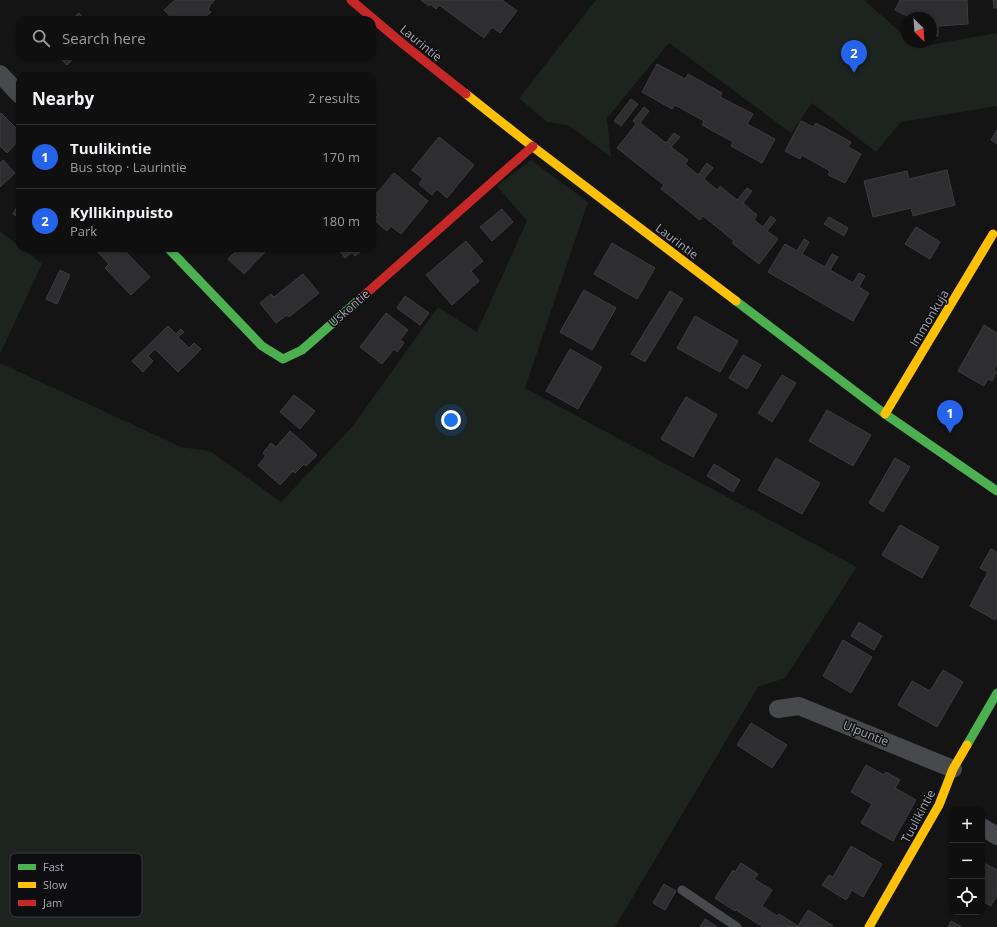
<!DOCTYPE html>
<meta charset="utf-8">
<style>
:root{--surface:#0f0f0f;--page:#1d1d1d;--text:#f1f3f6;--muted:#9b9c9e;--line:#2f2f2f;--accent:#2563eb}
body{margin:0;font-family:"Open Sans",sans-serif;background:var(--page);color:var(--text)}
.controls{position:absolute;right:12px;bottom:12px;display:grid;overflow:hidden;border-radius:8px;box-shadow:0 1px 3px #0004}
.controls button{width:36px;height:36px;display:grid;place-items:center;padding:0;border:0;border-bottom:1px solid var(--line);background:var(--surface);color:var(--text);font:20px sans-serif}
.compass{position:absolute;left:901px;top:12px;width:36px;height:36px;border-radius:50%;background:var(--surface);box-shadow:0 1px 3px #0004;rotate:155deg}
.you{position:absolute;left:451px;top:420px;width:14px;height:14px;margin:-10px;border:3px solid #fff;border-radius:50%;background:#1a73e8;box-shadow:0 0 0 6px #1a73e833}
.badge{display:grid;place-items:center;width:26px;height:26px;border-radius:50%;background:var(--accent);color:#fff;font-size:13px;font-weight:700}
.pin{position:absolute;translate:-50% -33px;filter:drop-shadow(0 1px 2px #0008)}
.pin::after{content:'';position:absolute;top:21px;width:14px;height:12px;background:inherit;clip-path:polygon(0 0,100% 0,50% 100%)}
.list{margin:0;padding:0;list-style:none}
h2{display:flex;justify-content:space-between;align-items:center;height:52px;margin:0;padding:0 16px;font-size:17px}
h2 small{font-size:13px;font-weight:400;color:var(--muted)}
.list li{display:grid;grid-template-columns:26px 1fr auto;gap:12px;align-items:center;box-sizing:border-box;height:64px;padding:0 16px;border-top:1px solid var(--line)}
.list b{display:block;font-size:15px;white-space:nowrap}
.list p{margin:0;font-size:13px;white-space:nowrap;color:var(--muted)}
.list em{font-size:13px;font-style:normal;color:var(--muted)}
.icon{flex:none;width:22px;height:22px;fill:none;stroke:currentColor;stroke-width:2;stroke-linecap:round;stroke-linejoin:round}
.map{position:relative;flex:none;width:997px;height:927px;overflow:hidden}
.search{position:absolute;background:var(--surface);box-shadow:0 1px 3px #0004;left:16px;top:16px;width:360px;height:44px;display:flex;align-items:center;gap:10px;box-sizing:border-box;padding:0 14px;border-radius:12px;color:var(--muted);font-size:15px}
.panel{position:absolute;background:var(--surface);box-shadow:0 1px 3px #0004;left:16px;top:72px;width:360px;height:180px;border-radius:12px}
.map>svg:first-child{display:block}
.green{fill:#1d231e}
.building{fill:#2e2e30;stroke:#3d3d40}
.lines{fill:none;stroke-linecap:round;stroke-linejoin:round}
.lane{stroke:#48494d;stroke-width:9}
.street{stroke:#48494d;stroke-width:18}
.fast{stroke:#4caf50;stroke-width:9}
.slow{stroke:#ffc107;stroke-width:9}
.jam{stroke:#c62828;stroke-width:9}
.labels{text-anchor:middle;dominant-baseline:central;stroke-width:3;stroke-linejoin:round;paint-order:stroke}
.street-label{font-size:12px;fill:#a5a9b5;stroke:#0e0e10}
.key{fill:#0e0e10;stroke:#3b3c42;stroke-width:1}
.key-label{font-size:11px;fill:#a5a9b5}
</style>
<div class="map">
<svg width="997" height="927" viewBox="0 0 997 927">
<rect width="100%" height="100%" fill="#141414"/>
<g class="green">
<path d="M596 0H864L907 38V42H911L917 47 997 33V106L901 122 876 152 812 103 791 133 669 43 607 118 611 157 568 125 547 122 519 98Z"/>
<path d="M531 160 588 202 525 388 857 567 785 678 758 687 615 927H0V363L181 447 210 451 281 502 352 427 438 307 477 332 527 221 497 186Z"/>
<path d="M0 231 42 264 0 354Z"/>
</g>
<g class="building">
<path d="M175 0H215L210 5 208 10 211 12 202 20H174L164 10Z"/>
<path d="M421 0H502L517 11 500 33 492 27 484 38 439 5 436 9 430 4 429 6Z"/>
<path d="M900 0H967L968 24 938 26V36L931 35V18H911L895 10Z"/>
<path d="M993 0H997V8H994Z"/>
<path d="M79 13 86 20H71Z"/>
<path d="M58 56H76L67 65Z"/>
<path d="M657 64 685 79 688 74 722 93 720 97 753 114 747 124 775 139 762 163 731 146 733 142 702 125 704 121 675 105 672 109 642 92Z"/>
<path d="M631 99 638 104 621 126 614 121Z"/>
<path d="M644 107 649 111 640 123 666 143 674 133 680 137 671 147 688 160 685 164 698 175 707 163 713 168 704 179 717 190 720 186 737 200 747 188 752 191 743 203 757 215 754 220 763 227 771 216 776 220 767 231 778 239 759 264 732 243 734 241 703 216 700 220 661 189 664 185 617 148 636 124 633 121Z"/>
<path d="M1 113 20 132V139L7 153 0 146V115Z"/>
<path d="M801 121 813 127 816 123 851 142 848 147 861 154 845 183 828 175 830 171 802 155 800 159 785 151Z"/>
<path d="M997 130V144L991 140Z"/>
<path d="M439 137 474 165 447 198 437 189 432 195 419 184 423 179 412 170Z"/>
<path d="M3 160 15 173 0 187V163Z"/>
<path d="M947 170 955 205 913 216 911 208 873 217 864 181 907 171 909 179Z"/>
<path d="M394 173 428 201 401 234 391 226 387 231 374 220 378 215 372 211V199Z"/>
<path d="M20 201V218L13 214Z"/>
<path d="M502 209 513 222 492 241 480 227Z"/>
<path d="M829 217 848 228 844 236 824 224Z"/>
<path d="M916 227 940 242 930 259 905 244Z"/>
<path d="M804 239 809 242 802 254 825 267 832 254 838 257 830 270 853 283 859 273 865 276 859 287 869 293 853 321 768 272 785 244 797 251Z"/>
<path d="M466 241 483 261 471 271 479 281 452 305 426 275Z"/>
<path d="M612 243 655 268 637 299 594 274Z"/>
<path d="M94 248H122L150 277 131 295 105 268 109 264Z"/>
<path d="M239 248H269L244 274 228 259Z"/>
<path d="M338 248H363L364 249 355 256 352 252 345 258Z"/>
<path d="M60 270 70 275 57 304 46 299Z"/>
<path d="M303 274 319 293 289 317 287 315 276 323 260 303 271 294 274 297Z"/>
<path d="M584 290 616 308 592 350 560 332Z"/>
<path d="M670 291 683 299 645 362 631 354Z"/>
<path d="M405 296 429 313 420 325 397 308Z"/>
<path d="M386 313 408 330 400 340 404 343 397 352 394 349 382 364 360 347Z"/>
<path d="M695 316 738 341 720 372 677 348Z"/>
<path d="M984 325 997 333V364L994 370 997 372 992 381 988 379 984 386 958 371Z"/>
<path d="M168 326 176 334 181 329 184 332 178 337 189 348 194 343 201 349 178 372 155 349 148 356 153 361 143 372 132 361Z"/>
<path d="M570 349 602 367 578 409 546 391Z"/>
<path d="M743 355 761 365 747 389 729 378Z"/>
<path d="M782 375 796 383 772 422 758 413Z"/>
<path d="M294 395 315 411 300 429 280 412Z"/>
<path d="M686 397 717 415 693 457 661 439Z"/>
<path d="M827 410 871 435 853 466 809 441Z"/>
<path d="M290 431 317 455 306 466 304 464 295 473 293 471 280 485 258 465 266 456 263 453 271 443 276 447Z"/>
<path d="M776 458 820 483 802 514 758 490Z"/>
<path d="M895 458 910 467 883 512 869 503Z"/>
<path d="M714 464 740 480 733 492 707 476Z"/>
<path d="M900 525 939 547 922 578 882 555Z"/>
<path d="M991 549 997 552V617L995 620 970 606 988 572 980 568Z"/>
<path d="M859 622 882 636 874 650 851 636Z"/>
<path d="M843 640 872 657 851 693 823 676Z"/>
<path d="M943 670 963 682 937 727 898 705 912 681 930 691Z"/>
<path d="M751 723 787 745 772 768 737 745Z"/>
<path d="M866 765 884 775 886 772 900 780 895 788 916 800 893 841 861 823 872 804 851 792Z"/>
<path d="M851 846 882 864 863 897 852 890 846 900 822 885 829 875 833 877Z"/>
<path d="M982 862 997 870V895L991 906 982 901Z"/>
<path d="M741 863 758 874 754 879 772 890 762 906 777 916 779 914 798 926 808 910 833 926 763 927 736 910 735 911 715 898 733 870 735 872Z"/>
<path d="M664 884 676 891 665 910 653 903Z"/>
<path d="M705 919 717 927H700Z"/>
<path d="M951 921 962 927H948Z"/>
</g>
<g class="lines">
<path class="lane" d="M682 890 737 927"/>
<g class="street">
<path d="M0 74 20 95"/>
<path d="M778 709 799 706 953 769"/>
<path d="M982 827 997 836"/>
</g>
<g class="fast">
<path d="M168 248 262 346 283 359 302 350 360 299"/>
<path d="M736 301 885 414 997 491"/>
<path d="M967 745 997 693"/>
</g>
<g class="slow">
<path d="M466 94 524 140 736 301"/>
<path d="M885 414 993 234"/>
<path d="M869 927 939 805 953 769 967 745"/>
</g>
<g class="jam">
<path d="M351 0 403 44 466 94"/>
<path d="M360 299 533 146"/>
</g>
</g>
<g class="labels">
<g class="street-label">
<text transform="translate(421 43) rotate(39)">Laurintie</text>
<text transform="translate(677 241) rotate(37)">Laurintie</text>
<text transform="translate(349 308) rotate(-41)">Uskontie</text>
<text transform="translate(929 318) rotate(-59)">Immonkuja</text>
<text transform="translate(866 733) rotate(22)">Ulpuntie</text>
<text transform="translate(918 816) rotate(-62)">Tuulikintie</text>
</g>
</g>
<rect x="10" y="853" width="132" height="64" rx="6" class="key"/>
<rect x="18" y="864" width="18" height="6" fill="#4caf50"/>
<rect x="18" y="882" width="18" height="6" fill="#ffc107"/>
<rect x="18" y="900" width="18" height="6" fill="#c62828"/>
<g class="key-label">
<text x="43" y="871">Fast</text>
<text x="43" y="889">Slow</text>
<text x="43" y="907">Jam</text>
</g>
</svg>
<div class="controls">
<button>+</button>
<button>−</button>
<button><svg class="icon" aria-label="locate" viewBox="0 0 24 24"><circle cx="12" cy="12" r="6"/><path d="M12 2v4M12 18v4M2 12h4M18 12h4"/></svg></button>
</div>
<svg class="compass" viewBox="-18 -18 36 36"><path d="M0-13l5 13h-10z" fill="#e53935"/><path d="M0 13l5-13h-10z" fill="#9b9c9e"/></svg>
<div class="you"></div>
<div class="pin badge" style="left:950px;top:433px">1</div>
<div class="pin badge" style="left:854px;top:73px">2</div>
<div class="search"><svg class="icon" aria-label="search" viewBox="0 0 24 24"><circle cx="10" cy="10" r="6"/><path d="M15 15l6 6"/></svg>Search here</div>
<section class="panel">
<h2>Nearby<small>2 results</small></h2>
<ul class="list">
<li><span class="badge">1</span><div><b>Tuulikintie</b><p>Bus stop · Laurintie</p></div><em>170 m</em></li>
<li><span class="badge">2</span><div><b>Kyllikinpuisto</b><p>Park</p></div><em>180 m</em></li>
</ul>
</section>
</div>
